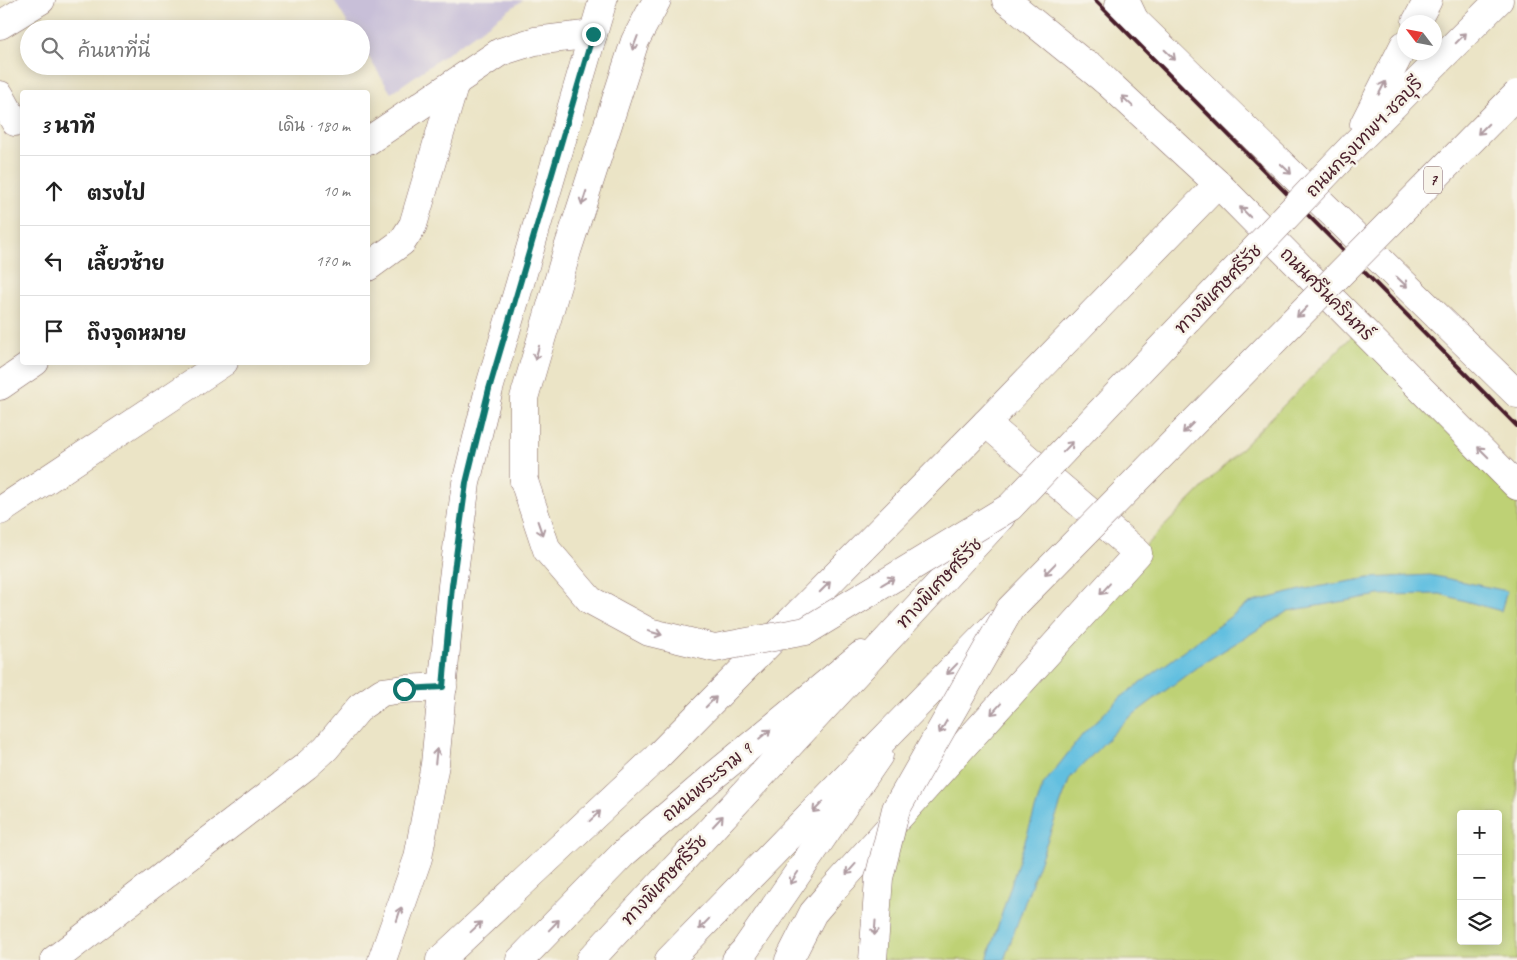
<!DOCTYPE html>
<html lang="th">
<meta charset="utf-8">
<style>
:root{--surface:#fff;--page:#f2f2f2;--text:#222;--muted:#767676;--line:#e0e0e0}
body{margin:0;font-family:Caveat,"Playpen Sans Thai",sans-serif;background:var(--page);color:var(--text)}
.controls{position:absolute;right:15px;bottom:15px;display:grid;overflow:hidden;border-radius:5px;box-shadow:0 2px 12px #0003}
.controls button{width:45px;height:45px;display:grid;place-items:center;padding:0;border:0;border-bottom:1px solid var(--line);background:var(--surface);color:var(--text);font:25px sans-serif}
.compass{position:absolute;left:1397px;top:15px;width:45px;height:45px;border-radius:50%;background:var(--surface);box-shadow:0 2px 12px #0003;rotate:302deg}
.stop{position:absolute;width:15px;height:15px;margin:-11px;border:4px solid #0f766e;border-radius:50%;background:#fff}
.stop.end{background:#0f766e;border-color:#fff;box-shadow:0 1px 5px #0008}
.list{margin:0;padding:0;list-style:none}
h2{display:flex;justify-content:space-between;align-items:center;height:65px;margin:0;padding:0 20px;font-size:21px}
h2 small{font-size:16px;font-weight:400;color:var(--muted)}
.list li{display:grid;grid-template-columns:32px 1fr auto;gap:15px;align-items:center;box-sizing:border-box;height:70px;padding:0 20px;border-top:1px solid var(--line)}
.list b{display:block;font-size:19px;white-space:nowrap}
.list em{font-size:16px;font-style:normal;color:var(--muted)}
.icon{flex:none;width:28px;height:28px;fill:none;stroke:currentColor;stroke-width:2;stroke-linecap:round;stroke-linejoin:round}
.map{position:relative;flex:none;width:1517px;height:960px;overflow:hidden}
.search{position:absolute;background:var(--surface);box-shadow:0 2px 12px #0003;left:20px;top:20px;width:350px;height:55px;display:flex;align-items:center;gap:12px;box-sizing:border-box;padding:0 18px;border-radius:28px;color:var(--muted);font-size:19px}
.panel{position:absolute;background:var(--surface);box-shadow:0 2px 12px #0003;left:20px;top:90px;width:350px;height:275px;border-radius:5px}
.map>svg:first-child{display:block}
.industrial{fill:#c8bfd8}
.green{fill:#bed174;stroke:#847850;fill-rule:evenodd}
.water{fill:#62bfe0;stroke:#566f86}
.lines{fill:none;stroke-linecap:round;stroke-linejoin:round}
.minor-casing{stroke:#826461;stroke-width:29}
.major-casing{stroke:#826461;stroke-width:29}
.highway-casing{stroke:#826461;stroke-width:29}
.minor{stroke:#fff;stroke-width:28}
.major{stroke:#fff;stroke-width:28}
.highway{stroke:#fff;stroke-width:28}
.rail{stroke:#4a1f2b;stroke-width:4}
.highway-bridge-casing{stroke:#826461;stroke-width:29;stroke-linecap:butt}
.highway-bridge{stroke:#fff;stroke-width:28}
.oneway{stroke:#ae9aa0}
.route{stroke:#0f766e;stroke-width:6}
.labels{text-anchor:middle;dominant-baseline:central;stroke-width:5;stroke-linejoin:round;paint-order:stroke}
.shield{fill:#f7f3e8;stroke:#7e5f64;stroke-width:1}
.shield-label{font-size:16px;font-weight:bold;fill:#4a1f2b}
.street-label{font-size:18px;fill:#4a1f2b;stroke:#f7f3e8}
</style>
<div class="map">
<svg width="1517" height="960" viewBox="0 0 1517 960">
<rect width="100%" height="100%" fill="#f7f3e8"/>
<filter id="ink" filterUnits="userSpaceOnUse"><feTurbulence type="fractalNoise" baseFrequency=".02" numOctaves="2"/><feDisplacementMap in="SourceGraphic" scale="10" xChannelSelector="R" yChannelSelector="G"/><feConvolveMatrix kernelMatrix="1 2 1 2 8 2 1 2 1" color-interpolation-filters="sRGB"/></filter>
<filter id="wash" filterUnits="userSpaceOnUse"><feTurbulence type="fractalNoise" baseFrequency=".0096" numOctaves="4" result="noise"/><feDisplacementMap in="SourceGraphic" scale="20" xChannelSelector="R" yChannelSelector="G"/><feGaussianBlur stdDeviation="1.12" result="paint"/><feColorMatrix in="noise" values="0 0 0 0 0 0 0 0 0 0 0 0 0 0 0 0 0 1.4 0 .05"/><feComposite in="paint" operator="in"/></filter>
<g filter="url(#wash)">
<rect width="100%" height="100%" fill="#ebe4c6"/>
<path class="industrial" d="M334 0H523L391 93 361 45V29H351Z"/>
<path class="green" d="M1360 328 1517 486V960H873L894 818 1138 553ZM1461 814H1498V941H1461Z"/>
<path class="water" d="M1430 575 1507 591 1501 611 1440 594 1379 595 1288 611 1197 667 1126 720 1070 778 1004 960H987L1043 785 1083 734 1120 698 1249 603 1305 589 1369 578Z"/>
</g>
<g filter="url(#ink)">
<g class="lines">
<g class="minor-casing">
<g id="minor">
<path d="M0 25 41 0"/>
<path d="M0 95 15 122"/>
<path d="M368 141 500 52 535 41 593 34"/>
<path d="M368 267 402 242 413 225 455 83"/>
<path d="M0 386 35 362"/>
<path d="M0 511 224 362"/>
<path d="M54 960 306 766 326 748 360 707 382 692 404 689 443 687"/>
<path d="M440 960 657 757 986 423 1218 184"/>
<path d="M789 960 813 913 831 892 1138 553 986 423"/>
</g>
</g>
<g class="major-casing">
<g id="major">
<path d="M1119 5 1517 394"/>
<path d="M1091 66 1107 82 1218 184 1517 486"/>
<path d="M382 960 418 858 435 764 452 586 466 483 489 389 603 0"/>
<path d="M520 960 623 854 715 775 861 655"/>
<path d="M736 960 745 950 879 755"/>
</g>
</g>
<g class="highway-casing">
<g id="highway">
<path d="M1006 0 1107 82"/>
<path d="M1125 0 1135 21"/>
<path d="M1416 22 1428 0"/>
<path d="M1364 124 1404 45"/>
<path d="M1352 147 1499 0"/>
<path d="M524 481V398L567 251 635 41 657 0"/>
<path d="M590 960 1001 517"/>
<path d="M669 960 996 624"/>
</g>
</g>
<use href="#minor" class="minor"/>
<use href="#major" class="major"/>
<use href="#highway" class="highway"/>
<path class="rail" d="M1095 0 1517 426"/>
<g class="highway-bridge-casing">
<g id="highway-bridge">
<path d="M524 481 547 550 590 600 649 632 715 648 806 631 1010 507 1352 147"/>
<path d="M873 960 879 878 896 809 1010 609 1517 94"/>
</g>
</g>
<use href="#highway-bridge" class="highway-bridge"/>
</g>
<defs><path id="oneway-shaft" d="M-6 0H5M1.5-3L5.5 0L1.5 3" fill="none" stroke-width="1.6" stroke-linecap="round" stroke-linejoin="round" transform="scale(1.25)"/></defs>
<g class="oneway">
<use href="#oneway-shaft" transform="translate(1461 38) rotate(-45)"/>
<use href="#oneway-shaft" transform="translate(635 43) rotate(111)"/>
<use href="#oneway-shaft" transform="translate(1170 55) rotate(44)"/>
<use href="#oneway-shaft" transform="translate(1382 88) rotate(-63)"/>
<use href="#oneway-shaft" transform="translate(1127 101) rotate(-137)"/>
<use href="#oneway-shaft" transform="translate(1483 129) rotate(135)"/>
<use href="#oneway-shaft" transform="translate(1286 169) rotate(44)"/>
<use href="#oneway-shaft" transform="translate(584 198) rotate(108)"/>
<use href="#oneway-shaft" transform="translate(1245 212) rotate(-135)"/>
<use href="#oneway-shaft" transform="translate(1402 282) rotate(44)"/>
<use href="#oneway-shaft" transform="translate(1302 312) rotate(135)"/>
<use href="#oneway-shaft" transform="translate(537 353) rotate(106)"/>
<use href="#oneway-shaft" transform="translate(1188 428) rotate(135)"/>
<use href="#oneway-shaft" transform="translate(1068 447) rotate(-46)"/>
<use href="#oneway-shaft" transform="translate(1483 452) rotate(-135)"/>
<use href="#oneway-shaft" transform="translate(540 528) rotate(71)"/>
<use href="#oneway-shaft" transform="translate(1050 569) rotate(134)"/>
<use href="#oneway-shaft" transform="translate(888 581) rotate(-31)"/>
<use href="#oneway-shaft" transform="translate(825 587) rotate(-45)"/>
<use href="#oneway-shaft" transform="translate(1105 589) rotate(132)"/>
<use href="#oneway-shaft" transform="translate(655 633) rotate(16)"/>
<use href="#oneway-shaft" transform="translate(952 669) rotate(134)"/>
<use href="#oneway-shaft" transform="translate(711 702) rotate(-45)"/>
<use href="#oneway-shaft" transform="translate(996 709) rotate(132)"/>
<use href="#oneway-shaft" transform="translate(943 727) rotate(120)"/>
<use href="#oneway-shaft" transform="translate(765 734) rotate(-39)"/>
<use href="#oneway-shaft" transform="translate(436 756) rotate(-84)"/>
<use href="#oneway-shaft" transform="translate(818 807) rotate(134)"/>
<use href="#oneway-shaft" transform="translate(595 816) rotate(-43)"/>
<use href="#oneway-shaft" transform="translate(718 821) rotate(-47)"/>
<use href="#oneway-shaft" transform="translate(851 869) rotate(132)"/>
<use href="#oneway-shaft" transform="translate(794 878) rotate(124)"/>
<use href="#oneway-shaft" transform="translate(399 914) rotate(-72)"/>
<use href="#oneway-shaft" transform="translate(704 924) rotate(134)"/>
<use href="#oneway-shaft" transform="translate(554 925) rotate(-46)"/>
<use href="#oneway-shaft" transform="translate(476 927) rotate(-43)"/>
<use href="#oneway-shaft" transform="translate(875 928) rotate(94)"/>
</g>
</g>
<g class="lines" filter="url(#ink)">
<path class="route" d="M404 689 443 687 452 586 466 483 489 389 593 34"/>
</g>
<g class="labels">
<rect class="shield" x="1424" y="166.5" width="18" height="27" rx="4"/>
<g class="shield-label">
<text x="1433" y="180">7</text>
</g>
<g class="street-label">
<text transform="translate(1364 137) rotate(-46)">ถนนกรุงเทพฯ-ชลบุรี</text>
<text transform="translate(1218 289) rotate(-46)">ทางพิเศษศรีรัช</text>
<text transform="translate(1327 294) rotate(45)">ถนนศรีนครินทร์</text>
<text transform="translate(939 583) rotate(-47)">ทางพิเศษศรีรัช</text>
<text transform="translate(707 782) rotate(-40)">ถนนพระราม 9</text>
<text transform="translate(664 880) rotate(-47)">ทางพิเศษศรีรัช</text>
</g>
</g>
</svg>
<div class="controls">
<button>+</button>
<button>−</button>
<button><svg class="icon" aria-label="layers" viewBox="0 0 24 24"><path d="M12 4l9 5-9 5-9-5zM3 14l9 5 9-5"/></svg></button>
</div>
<svg class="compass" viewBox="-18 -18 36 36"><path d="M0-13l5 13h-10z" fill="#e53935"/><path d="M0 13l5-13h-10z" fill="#767676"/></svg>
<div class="stop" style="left:404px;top:689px"></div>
<div class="stop end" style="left:593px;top:34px"></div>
<div class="search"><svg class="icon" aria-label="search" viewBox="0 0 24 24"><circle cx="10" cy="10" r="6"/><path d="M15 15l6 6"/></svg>ค้นหาที่นี่</div>
<section class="panel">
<h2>3 นาที<small>เดิน · 180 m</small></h2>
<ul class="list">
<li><svg class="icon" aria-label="ahead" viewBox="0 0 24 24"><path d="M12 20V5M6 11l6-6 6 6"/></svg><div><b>ตรงไป</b></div><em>10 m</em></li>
<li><svg class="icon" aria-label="left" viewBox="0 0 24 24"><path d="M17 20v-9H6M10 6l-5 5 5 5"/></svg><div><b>เลี้ยวซ้าย</b></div><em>170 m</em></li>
<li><svg class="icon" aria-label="arrive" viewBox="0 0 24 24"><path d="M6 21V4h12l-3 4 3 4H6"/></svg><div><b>ถึงจุดหมาย</b></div></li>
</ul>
</section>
</div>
